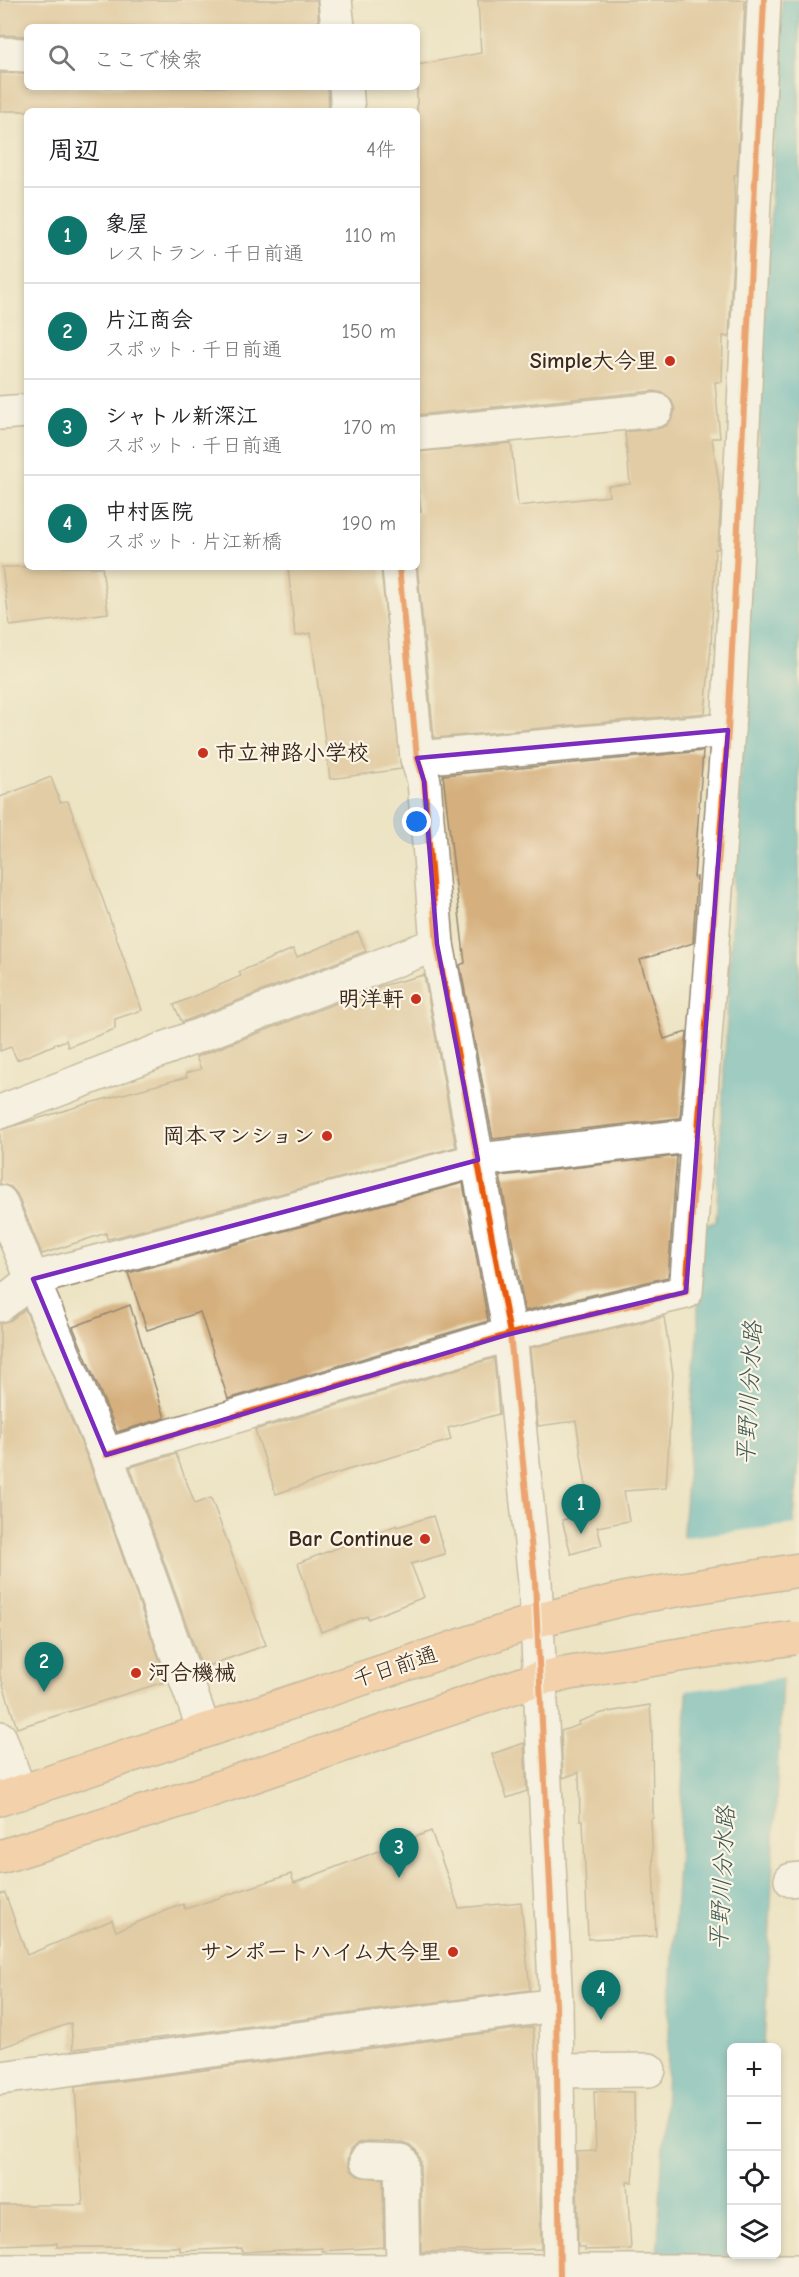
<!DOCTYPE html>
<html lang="ja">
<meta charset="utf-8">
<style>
:root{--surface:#fff;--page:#f2f2f2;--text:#202124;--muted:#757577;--line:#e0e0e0;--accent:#0f766e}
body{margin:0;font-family:"Comic Neue","Klee One",sans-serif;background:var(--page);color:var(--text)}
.controls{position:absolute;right:18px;bottom:18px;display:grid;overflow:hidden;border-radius:9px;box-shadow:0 3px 9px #0003}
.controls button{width:54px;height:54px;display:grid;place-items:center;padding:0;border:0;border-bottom:2px solid var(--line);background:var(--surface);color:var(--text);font:30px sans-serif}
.you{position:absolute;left:417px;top:822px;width:21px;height:21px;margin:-15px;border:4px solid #fff;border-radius:50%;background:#1a73e8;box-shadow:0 0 0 9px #1a73e833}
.badge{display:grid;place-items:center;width:39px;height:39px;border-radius:50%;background:var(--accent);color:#fff;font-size:20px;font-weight:700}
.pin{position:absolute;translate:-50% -50px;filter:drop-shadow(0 2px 3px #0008)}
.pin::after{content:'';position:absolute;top:32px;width:21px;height:18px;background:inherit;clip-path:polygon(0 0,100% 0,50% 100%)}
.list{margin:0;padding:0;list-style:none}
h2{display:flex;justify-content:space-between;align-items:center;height:78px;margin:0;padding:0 24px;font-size:26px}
h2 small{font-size:20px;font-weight:400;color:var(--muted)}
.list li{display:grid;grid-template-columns:39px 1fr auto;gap:18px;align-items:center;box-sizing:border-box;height:96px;padding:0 24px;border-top:2px solid var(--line)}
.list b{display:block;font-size:22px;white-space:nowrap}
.list p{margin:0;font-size:20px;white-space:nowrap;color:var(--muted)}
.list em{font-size:20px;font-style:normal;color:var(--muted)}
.icon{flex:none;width:33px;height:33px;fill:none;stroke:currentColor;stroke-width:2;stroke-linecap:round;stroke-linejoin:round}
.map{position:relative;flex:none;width:799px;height:2277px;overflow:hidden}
.search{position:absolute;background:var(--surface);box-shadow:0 3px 9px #0003;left:24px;top:24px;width:396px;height:66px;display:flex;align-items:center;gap:15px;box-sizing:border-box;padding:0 21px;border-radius:9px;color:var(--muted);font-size:22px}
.panel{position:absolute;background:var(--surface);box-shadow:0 3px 9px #0003;left:24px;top:108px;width:396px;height:462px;border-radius:9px}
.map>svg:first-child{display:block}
.water{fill:#3faebc;stroke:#3d6c6d;stroke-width:1.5}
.pier{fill:#ede4c4}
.building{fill:#d5b07e}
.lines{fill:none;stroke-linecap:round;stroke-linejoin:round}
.minor-casing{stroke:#948771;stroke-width:36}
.highway-casing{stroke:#948771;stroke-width:36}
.minor{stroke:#fff;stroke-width:33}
.highway{stroke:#fabb8c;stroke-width:33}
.highway-bridge-casing{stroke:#948771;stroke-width:36;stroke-linecap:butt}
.highway-bridge{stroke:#fabb8c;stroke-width:33}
.cycleway-casing{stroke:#fcf5e5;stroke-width:10}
.cycleway{stroke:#e8590c;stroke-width:6}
.marked{fill:none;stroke:#7b2cbf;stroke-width:4.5;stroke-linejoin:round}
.poi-dot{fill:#c8321e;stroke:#fcf5e5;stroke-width:2}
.labels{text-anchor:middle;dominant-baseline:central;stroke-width:4.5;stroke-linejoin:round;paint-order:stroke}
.poi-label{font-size:22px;font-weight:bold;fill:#3b2a1e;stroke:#fcf5e5;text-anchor:end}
.street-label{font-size:22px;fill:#3b2a1e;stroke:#fcf5e5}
.water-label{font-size:24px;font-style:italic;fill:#3c5855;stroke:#fcf5e5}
</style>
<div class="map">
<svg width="799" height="2277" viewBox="0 0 799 2277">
<rect width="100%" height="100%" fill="#fcf5e5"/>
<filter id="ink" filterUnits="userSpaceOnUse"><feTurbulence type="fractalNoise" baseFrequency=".0167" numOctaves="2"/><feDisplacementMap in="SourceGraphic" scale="12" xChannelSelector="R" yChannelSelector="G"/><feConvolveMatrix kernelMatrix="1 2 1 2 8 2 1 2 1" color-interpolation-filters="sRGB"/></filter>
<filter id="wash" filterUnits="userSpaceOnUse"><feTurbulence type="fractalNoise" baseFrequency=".008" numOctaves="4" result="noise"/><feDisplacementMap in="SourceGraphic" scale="24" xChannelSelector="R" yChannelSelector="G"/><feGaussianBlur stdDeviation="1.35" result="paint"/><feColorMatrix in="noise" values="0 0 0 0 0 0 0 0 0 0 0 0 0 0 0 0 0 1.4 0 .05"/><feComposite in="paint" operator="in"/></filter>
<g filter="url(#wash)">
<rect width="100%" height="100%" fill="#ede4c4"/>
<path class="water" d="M782 0H799V1455L782 1678 764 2047 732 2048V2254L656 2277 687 1695 683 1532 698 1336 697 1225 716 1222Z"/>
<path class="pier" d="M798 1524 785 1678 684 1691 680 1538Z"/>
<g id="blocks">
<g class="building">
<path d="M0 0H317L319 27H27V36L0 35Z"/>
<path d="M478 0H745L737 175H734L735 213 729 337 723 336 722 382H715L720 438H712L721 498 718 549H715L711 646 705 713 434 738 417 563V513L421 512 417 478V452L511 443 518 506 609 496 608 486 630 484 625 432 658 429 666 426 673 418 675 409 671 399 663 393 654 391 417 415V65L481 53Z"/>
<path d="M0 73 27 74V87H328L329 111H0Z"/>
<path d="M2 567H102L108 613 10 626Z"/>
<path d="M288 567H381L401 769 330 779 311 633 295 636Z"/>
<path d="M703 751 694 878 697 877 693 943 640 960 664 1039 687 1032 680 1118 493 1139 460 965 465 963 443 775Z"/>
<path d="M51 777 60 802 68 801 142 1010 115 1019V1029L68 1047 66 1040 17 1060 11 1047 0 1051V797Z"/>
<path d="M358 932 366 951 182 1022 174 1005 241 976 239 972 293 949 297 957Z"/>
<path d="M424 975 456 1147 117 1237 107 1239 106 1233 42 1254 17 1194 11 1187 0 1184V1130L86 1104 187 1077 186 1073 201 1069 196 1057 381 986Z"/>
<path d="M677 1156 668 1277 525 1311 500 1176Z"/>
<path d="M463 1183 488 1321 228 1399 200 1312 147 1330 128 1273Z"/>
<path d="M130 1305 165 1418 117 1432 73 1327Z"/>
<path d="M25 1309 89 1462 167 1681 17 1728 0 1675V1323L11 1320Z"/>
<path d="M664 1317 673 1374 666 1488 624 1491 629 1521 597 1527 602 1545 571 1554 562 1520 590 1513 576 1421 538 1426 530 1348Z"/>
<path d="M494 1358 499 1414 448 1428 451 1440 347 1470 276 1494 255 1430Z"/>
<path d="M176 1454 195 1504 211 1498 266 1645 202 1668 130 1467Z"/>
<path d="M433 1516 445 1554 411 1564 424 1597 368 1619 367 1616 321 1632 298 1563 397 1525V1527Z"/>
<path d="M650 1705 652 1733 653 1818 651 1819 656 1936 588 1939 583 1820H580L579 1772 563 1778 561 1731 579 1725 578 1722 602 1713Z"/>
<path d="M524 1743 527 1791 507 1798 492 1754Z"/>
<path d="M431 1831 459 1908 521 1902 530 1990 73 2049 71 2023 0 2048V1894L5 1893 27 1955 112 1920 116 1931 183 1904 185 1909 291 1874 294 1883Z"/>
<path d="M533 2027 538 2075 541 2249 421 2252 420 2161 417 2152 411 2145 402 2142 368 2141 359 2143 351 2150 348 2160 351 2169 358 2176 383 2179 384 2247 322 2251V2248L242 2252V2248L180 2251V2247H57V2243L0 2245V2205H83L75 2087Z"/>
<path d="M594 2091 634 2092 635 2157 633 2182H627L631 2249 585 2250V2247H578L577 2152 596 2151Z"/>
</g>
</g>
</g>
<g filter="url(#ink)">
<use href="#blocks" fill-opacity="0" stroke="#948771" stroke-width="1.5"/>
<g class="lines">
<g class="minor-casing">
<g id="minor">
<path d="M335 0 338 27"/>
<path d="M0 54 27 55"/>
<path d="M346 87 348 111"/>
<path d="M0 413 27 411"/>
<path d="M417 434 656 410"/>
<path d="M399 567 417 758 424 781 437 944 510 1334 535 1582 556 2005 560 2277"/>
<path d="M417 758 728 730"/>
<path d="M0 1112 437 944"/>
<path d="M0 1202 106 1455 204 1730"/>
<path d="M0 1305 33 1279 478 1160 698 1135"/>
<path d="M106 1455 510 1334 686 1292 728 730 764 0"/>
<path d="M0 1738 20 1793"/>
<path d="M791 1880 799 1879"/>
<path d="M557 2071 649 2070"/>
<path d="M0 2078 556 2005"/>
<path d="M367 2160 401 2161 403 2271"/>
<path d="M0 2271H799"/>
</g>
</g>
<g class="highway-casing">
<g id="highway">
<path d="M0 1799 538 1620 628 1598 799 1570"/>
<path d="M0 1857 194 1796 540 1678 673 1656"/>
</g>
</g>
<use href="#minor" class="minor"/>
<use href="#highway" class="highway"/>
<g class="highway-bridge-casing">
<path id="highway-bridge" d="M673 1656 793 1638"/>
</g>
<use href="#highway-bridge" class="highway-bridge"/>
<g class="cycleway-casing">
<g id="cycleway">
<path d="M399 567 417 758 424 781 437 944 510 1334 535 1582 556 2005 560 2277"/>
<path d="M106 1455 510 1334 686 1292 728 730 764 0"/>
</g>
</g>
<use href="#cycleway" class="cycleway"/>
</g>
</g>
<path d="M0 0H799V2277H0ZM728 730 686 1292 510 1334 106 1455 33 1279 478 1160 437 944 424 781 417 758Z" fill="#ede4c4" fill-opacity=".55" fill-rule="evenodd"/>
<path class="marked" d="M728 730 686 1292 510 1334 106 1455 33 1279 478 1160 437 944 424 781 417 758Z"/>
<g class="poi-dot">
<circle cx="670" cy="361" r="6"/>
<circle cx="203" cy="753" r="6"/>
<circle cx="416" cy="999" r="6"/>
<circle cx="327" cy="1136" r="6"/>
<circle cx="425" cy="1539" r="6"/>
<circle cx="136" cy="1673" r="6"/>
<circle cx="453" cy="1952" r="6"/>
</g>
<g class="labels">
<g class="poi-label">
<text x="658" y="361">Simple大今里</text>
<text x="215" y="753" text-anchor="start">市立神路小学校</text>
<text x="404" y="999">明洋軒</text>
<text x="315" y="1136">岡本マンション</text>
<text x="413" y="1539">Bar Continue</text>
<text x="148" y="1673" text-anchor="start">河合機械</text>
<text x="441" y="1952">サンポートハイム大今里</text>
</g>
<g class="street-label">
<text transform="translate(395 1667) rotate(-18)">千日前通</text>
</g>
<g class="water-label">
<text transform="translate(749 1393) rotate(-87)">平野川分水路</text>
<text transform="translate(722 1878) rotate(-87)">平野川分水路</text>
</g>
</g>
</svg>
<div class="controls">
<button>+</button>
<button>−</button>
<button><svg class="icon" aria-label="locate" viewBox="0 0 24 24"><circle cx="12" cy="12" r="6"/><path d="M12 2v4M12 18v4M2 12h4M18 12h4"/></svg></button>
<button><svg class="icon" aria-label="layers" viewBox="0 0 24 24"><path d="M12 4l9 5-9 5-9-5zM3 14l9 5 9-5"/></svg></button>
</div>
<div class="you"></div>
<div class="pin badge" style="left:581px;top:1534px">1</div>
<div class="pin badge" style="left:44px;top:1692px">2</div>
<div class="pin badge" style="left:399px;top:1878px">3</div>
<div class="pin badge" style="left:601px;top:2020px">4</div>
<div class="search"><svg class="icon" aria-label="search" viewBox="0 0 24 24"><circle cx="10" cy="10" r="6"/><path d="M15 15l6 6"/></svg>ここで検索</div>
<section class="panel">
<h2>周辺<small>4件</small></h2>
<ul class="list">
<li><span class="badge">1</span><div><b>象屋</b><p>レストラン · 千日前通</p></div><em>110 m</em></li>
<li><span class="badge">2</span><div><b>片江商会</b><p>スポット · 千日前通</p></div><em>150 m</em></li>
<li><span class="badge">3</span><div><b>シャトル新深江</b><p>スポット · 千日前通</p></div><em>170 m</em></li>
<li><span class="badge">4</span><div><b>中村医院</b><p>スポット · 片江新橋</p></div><em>190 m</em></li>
</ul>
</section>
</div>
